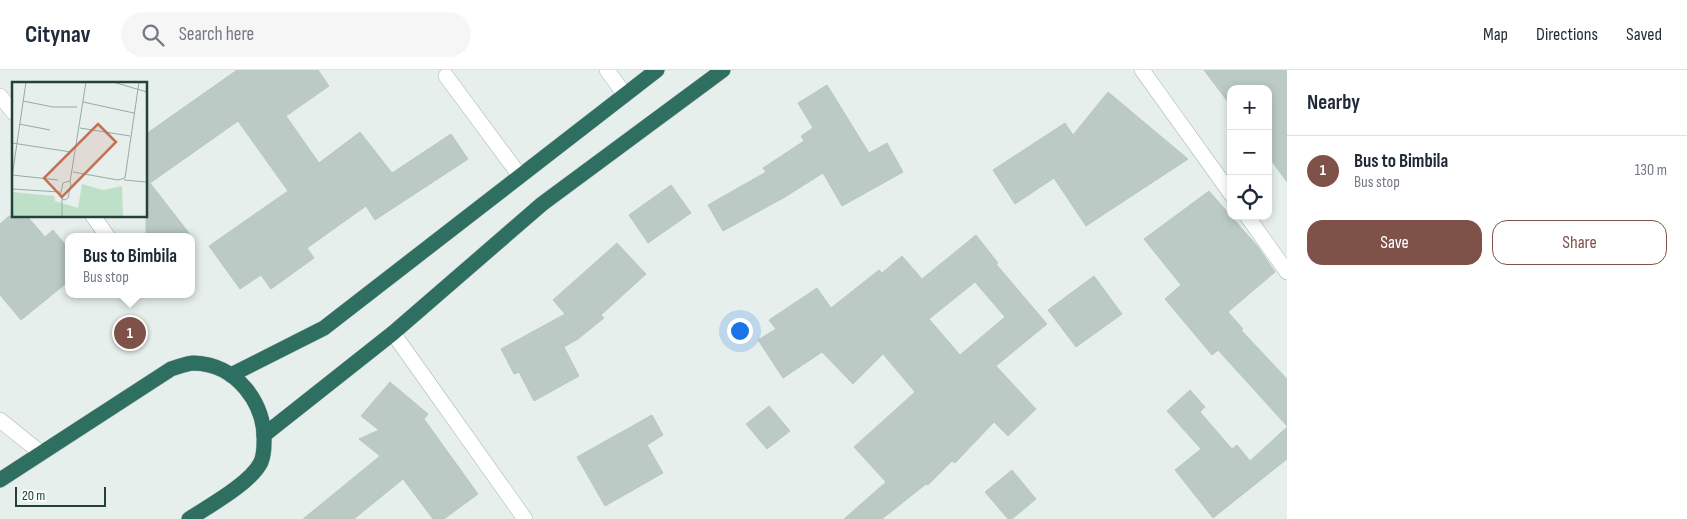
<!DOCTYPE html>
<meta charset="utf-8">
<style>
:root{--surface:#fff;--page:#f6f6f7;--text:#1f2937;--muted:#747a83;--line:#e0e1e3;--accent:#7f5249}
body{margin:0;font-family:"Sofia Sans Condensed",sans-serif;background:var(--page);color:var(--text)}
.controls{position:absolute;right:15px;top:15px;display:grid;overflow:hidden;border-radius:10px;box-shadow:0 2px 8px #0003}
.controls button{width:45px;height:45px;display:grid;place-items:center;padding:0;border:0;border-bottom:1px solid var(--line);background:var(--surface);color:var(--text);font:25px sans-serif}
.scale{position:absolute;left:15px;bottom:12px;width:91px;box-sizing:border-box;padding-left:5px;border:2px solid #24423a;border-top:0;font-size:14px;line-height:18px;white-space:nowrap;color:#24423a;-webkit-text-stroke:4px #f7fbf9;paint-order:stroke}
.you{position:absolute;left:739px;top:260px;width:18px;height:18px;margin:-12px;border:4px solid #fff;border-radius:50%;background:#1a73e8;box-shadow:0 0 0 8px #1a73e833}
.badge{display:grid;place-items:center;width:32px;height:32px;border-radius:50%;background:var(--accent);color:#fff;font-size:16px;font-weight:700}
.pin{position:absolute;translate:-50% -50%;border:2px solid #fff;box-shadow:0 1px 5px #0006}
.popup{position:absolute;left:65px;top:163px;width:130px;height:65px;box-sizing:border-box;display:grid;place-content:center;border-radius:10px;background:var(--surface);filter:drop-shadow(0 1px 4px #0005);font-size:16px;white-space:nowrap;color:var(--muted)}
.popup b{font-size:19px;color:var(--text)}
.popup::after{content:'';position:absolute;left:50%;top:100%;margin-left:-10px;border:10px solid transparent;border-top-color:var(--surface)}
.list{margin:0;padding:0;list-style:none}
h2{display:flex;justify-content:space-between;align-items:center;height:65px;margin:0;padding:0 20px;font-size:21px}
h2 small{font-size:16px;font-weight:400;color:var(--muted)}
.list li{display:grid;grid-template-columns:32px 1fr auto;gap:15px;align-items:center;box-sizing:border-box;height:70px;padding:0 20px;border-top:1px solid var(--line)}
.list b{display:block;font-size:19px;white-space:nowrap}
.list p{margin:0;font-size:16px;white-space:nowrap;color:var(--muted)}
.list em{font-size:16px;font-style:normal;color:var(--muted)}
.actions{display:flex;gap:10px;padding:15px 20px}
.actions a{flex:1;padding:11px 0;border:1px solid var(--accent);border-radius:15px;text-align:center;font-size:18px;color:var(--accent)}
.actions .main{background:var(--accent);color:#fff}
.icon{flex:none;width:28px;height:28px;fill:none;stroke:currentColor;stroke-width:2;stroke-linecap:round;stroke-linejoin:round}
.map{position:relative;flex:none;width:1287px;height:449px;overflow:hidden}
header{display:flex;align-items:center;gap:30px;box-sizing:border-box;height:70px;padding:0 25px;background:var(--surface);border-bottom:1px solid var(--line)}
header strong{font-size:24px}
nav{display:flex;gap:28px;margin-inline-start:auto;font-size:18px}
.search{width:350px;height:45px;background:var(--page);display:flex;align-items:center;gap:12px;box-sizing:border-box;padding:0 18px;border-radius:28px;color:var(--muted);font-size:19px}
main{display:flex}
aside{flex:1;background:var(--surface)}
.map>svg:first-child{display:block}
.building{fill:#bbcac4;stroke:#b8c9c2;fill-rule:evenodd}
.lines{fill:none;stroke-linecap:round;stroke-linejoin:round}
.minor-casing{stroke:#a8b8b2;stroke-width:16}
.highway-casing{stroke:#c2cac8;stroke-width:16}
.minor{stroke:#fff;stroke-width:15}
.highway{stroke:#2f6f62;stroke-width:15}
.inset-road{fill:none;stroke:#98aaa4;stroke-width:1}
.view{fill:#c07456;fill-opacity:0.15;stroke:#c07456;stroke-width:2.5}
.inset-edge{fill:none;stroke:#24423a;stroke-width:2.5}
</style>
<header>
<strong>Citynav</strong>
<div class="search"><svg class="icon" aria-label="search" viewBox="0 0 24 24"><circle cx="10" cy="10" r="6"/><path d="M15 15l6 6"/></svg>Search here</div>
<nav><a>Map</a><a>Directions</a><a>Saved</a></nav>
</header>
<main>
<div class="map">
<svg width="1287" height="449" viewBox="0 0 1287 449">
<rect width="100%" height="100%" fill="#e6efeb"/>
<g class="building">
<path d="M237 0H318L329 16 286 46 319 93 360 62 392 103 451 64 468 89 375 150 366 136 307 178 314 188 271 219 261 205 240 219 209 176 288 121 238 51 150 113 192 167H146V64Z"/>
<path d="M1204 0H1287V112L1268 86V19H1231V36Z"/>
<path d="M827 15 869 83 887 73 903 102 842 136 823 103 785 127 723 161 708 135 766 102 763 98 804 71 801 66 813 58 798 33Z"/>
<path d="M1108 22 1188 89 1086 156 1054 108 1015 134 993 100 1065 53 1073 65Z"/>
<path d="M671 115 691 143 648 173 629 145Z"/>
<path d="M1209 121 1258 177 1275 202 1228 242 1243 259 1241 260 1287 309V356L1218 280 1212 285 1165 229 1181 215 1144 169Z"/>
<path d="M9 146H27L45 167 53 160 69 179V211L21 250 0 225V154Z"/>
<path d="M976 165 998 193 996 194 1047 254 996 296 1036 339 1008 366 994 352 955 393 952 391 928 415 926 414 882 449H844L886 412 854 377 915 322 883 284 853 314 822 282 783 308 758 270 776 259 769 250 817 218 831 238 879 200 882 203 902 186 922 209ZM975 212 1005 247 960 285 929 249Z"/>
<path d="M617 173 646 204 601 245 604 248 578 269 564 277 579 306 534 331 519 302 514 304 501 279 565 244 553 230Z"/>
<path d="M1094 206 1122 244 1076 277 1048 240Z"/>
<path d="M390 312 428 344 424 349 478 424 444 449H433L403 409 354 449H303L380 386 359 369 379 360 361 346Z"/>
<path d="M1190 320 1205 337 1200 342 1232 379 1237 375 1250 391 1287 357V389L1213 448 1175 400 1201 379 1167 341Z"/>
<path d="M769 336 790 361 767 379 746 354Z"/>
<path d="M652 345 663 365 647 375 663 403 605 436 577 387Z"/>
<path d="M1012 400 1036 429 1012 449H1008L985 422Z"/>
</g>
<g class="lines">
<g class="minor-casing">
<g id="minor">
<path d="M607 0 625 25"/>
<path d="M1142 0 1231 124"/>
<path d="M446 6 520 106"/>
<path d="M0 26 14 43"/>
<path d="M93 146 108 167"/>
<path d="M1247 146 1287 202"/>
<path d="M393 263 525 449"/>
<path d="M0 350 41 383"/>
</g>
</g>
<g class="highway-casing">
<g id="highway">
<path d="M231 305 324 258 657 0"/>
<path d="M264 365 393 263 542 134 723 0"/>
<path d="M0 410 171 299C178 297 187 293 194 293 236 294 266 333 264 373 264 379 263 387 261 392 251 413 209 436 189 449"/>
</g>
</g>
<use href="#minor" class="minor"/>
<use href="#highway" class="highway"/>
</g>
<g transform="translate(12 12)">
<rect width="135" height="135" fill="#e6efeb"/>
<path d="M70 102 91 108 110 104 111 135H0V110L42 114 43 119 66 126Z" fill="#bfe0c8"/>
<path class="inset-road" d="M101 0 135 10M11 19 41 25H65M71 20 122 31M7 42 38 48M68 46 118 54M0 61 59 70M61 90 106 98 113 96 127 0M0 93 46 98M0 95 14 0M112 98 135 100M57 99 59 102 56 116 52 118 48 115 51 101ZM58 100 74 0M0 107 48 110M50 135V117"/>
<path class="view" d="M86 42 104 60 50 115 32 96Z"/>
<rect width="135" height="135" class="inset-edge"/>
</g>
</svg>
<div class="controls">
<button>+</button>
<button>−</button>
<button><svg class="icon" aria-label="locate" viewBox="0 0 24 24"><circle cx="12" cy="12" r="6"/><path d="M12 2v4M12 18v4M2 12h4M18 12h4"/></svg></button>
</div>
<div class="scale">20 m</div>
<div class="you"></div>
<div class="pin badge" style="left:130px;top:263px">1</div>
<div class="popup"><b>Bus to Bimbila</b>Bus stop</div>
</div>
<aside>
<h2>Nearby<small></small></h2>
<ul class="list">
<li><span class="badge">1</span><div><b>Bus to Bimbila</b><p>Bus stop</p></div><em>130 m</em></li>
</ul>
<div class="actions"><a class="main">Save</a><a>Share</a></div>
</aside>
</main>
